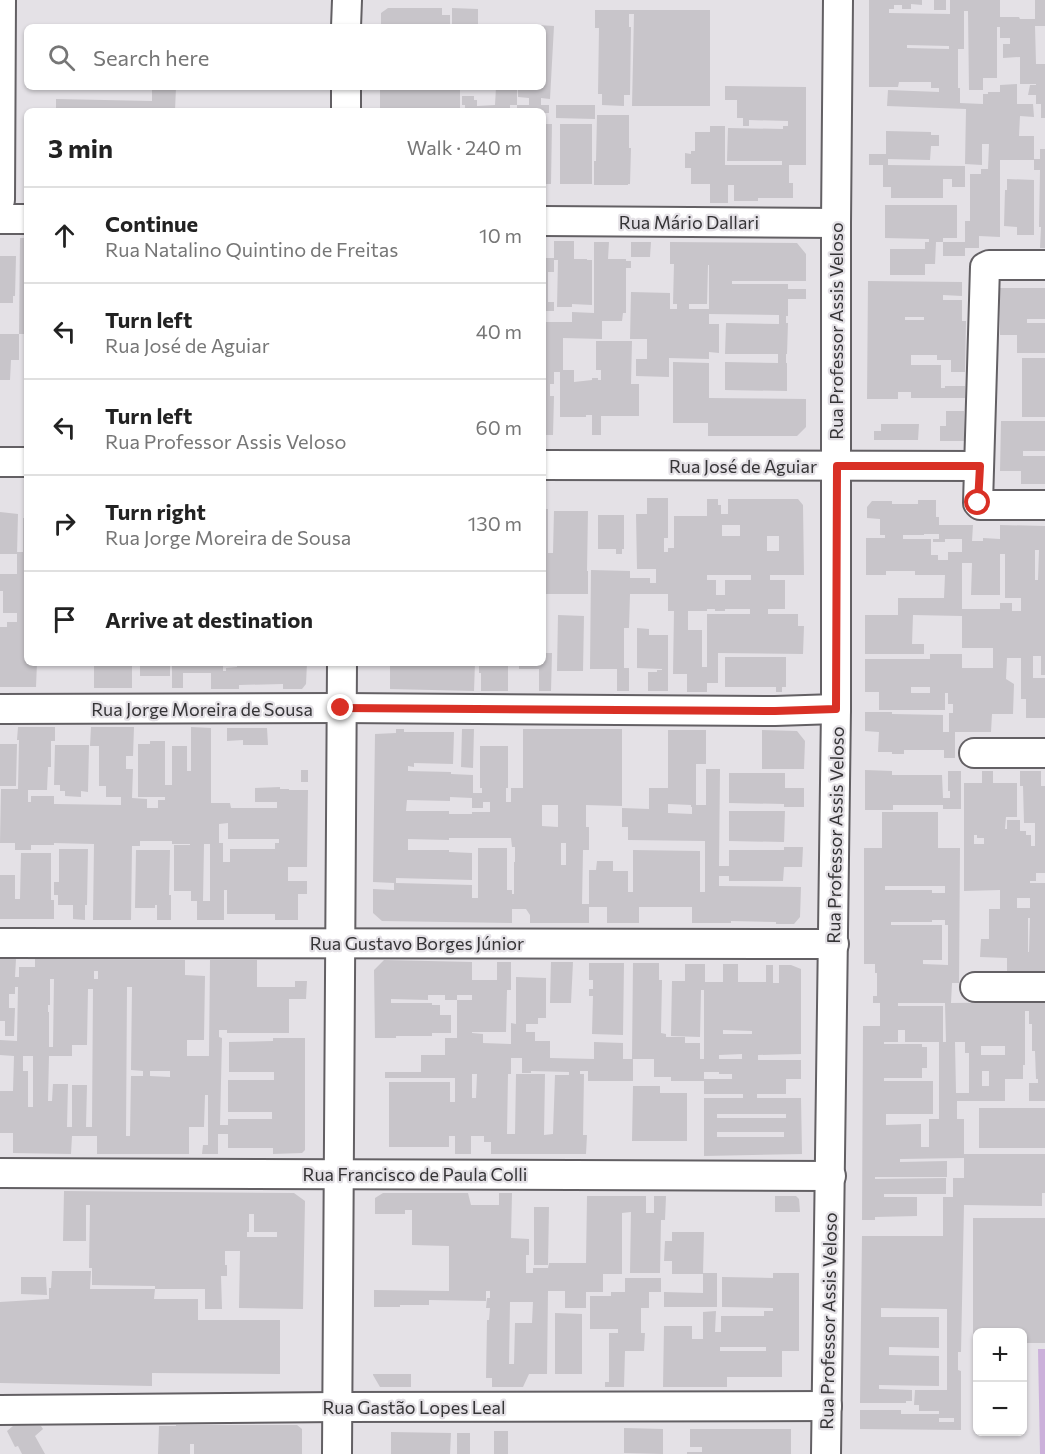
<!DOCTYPE html>
<meta charset="utf-8">
<style>
:root{--surface:#fff;--page:#f2f2f2;--text:#222;--muted:#767676;--line:#e0e0e0}
body{margin:0;font-family:Commissioner,sans-serif;background:var(--page);color:var(--text)}
.controls{position:absolute;right:18px;bottom:18px;display:grid;overflow:hidden;border-radius:9px;box-shadow:0 2px 4px #0004}
.controls button{width:54px;height:54px;display:grid;place-items:center;padding:0;border:0;border-bottom:2px solid var(--line);background:var(--surface);color:var(--text);font:30px sans-serif}
.stop{position:absolute;width:18px;height:18px;margin:-14px;border:4px solid #d93025;border-radius:50%;background:#fff}
.stop.end{background:#d93025;border-color:#fff;box-shadow:0 2px 6px #0008}
.list{margin:0;padding:0;list-style:none}
h2{display:flex;justify-content:space-between;align-items:center;height:78px;margin:0;padding:0 24px;font-size:26px}
h2 small{font-size:20px;font-weight:400;color:var(--muted)}
.list li{display:grid;grid-template-columns:39px 1fr auto;gap:18px;align-items:center;box-sizing:border-box;height:96px;padding:0 24px;border-top:2px solid var(--line)}
.list b{display:block;font-size:22px;white-space:nowrap}
.list p{margin:0;font-size:20px;white-space:nowrap;color:var(--muted)}
.list em{font-size:20px;font-style:normal;color:var(--muted)}
.icon{flex:none;width:33px;height:33px;fill:none;stroke:currentColor;stroke-width:2;stroke-linecap:round;stroke-linejoin:round}
.map{position:relative;flex:none;width:1045px;height:1454px;overflow:hidden}
.search{position:absolute;background:var(--surface);box-shadow:0 2px 4px #0004;left:24px;top:24px;width:522px;height:66px;display:flex;align-items:center;gap:15px;box-sizing:border-box;padding:0 21px;border-radius:9px;color:var(--muted);font-size:22px}
.panel{position:absolute;background:var(--surface);box-shadow:0 2px 4px #0004;left:24px;top:108px;width:522px;height:558px;border-radius:9px}
.map>svg:first-child{display:block}
.green{fill:#cbb0da}
.building{fill:#c8c5ca;fill-rule:evenodd}
.lines{fill:none;stroke-linecap:round;stroke-linejoin:round}
.street-casing{stroke:#636064;stroke-width:32}
.street{stroke:#fff;stroke-width:28}
.route{stroke:#d93025;stroke-width:8}
.labels{text-anchor:middle;dominant-baseline:central;stroke-width:4.5;stroke-linejoin:round;paint-order:stroke}
.street-label{font-size:18px;fill:#353436;stroke:#e4e1e6}
</style>
<div class="map">
<svg width="1045" height="1454" viewBox="0 0 1045 1454">
<rect width="100%" height="100%" fill="#e4e1e6"/>
<path class="green" d="M1038 1349H1045V1454H1040Z"/>
<g class="building">
<path d="M869 0H922V5L911 4V9H902V5H894V9H889V13L950 14V0H1000V17H1019L1020 19H1035V0H1045V26H1035L1036 64H1045V118H1041V104H1036V95H1028L1030 85H1036V84H1020V57L1003 58V44H1010V38H1000V27H997V78H983V90H969L968 11H964V49H958V88H960V103L983 104V94H988V92H1000V85L1017 84V104H1033L1034 117 1020 116 1019 136H1034V159H1040V149H1045V248H1040L1041 227H1039L1040 170H1034V160H1000V237L979 236V248H965V256H943V242H965V221H970V174H981V169H988L989 144H982V165L965 164 966 109 887 106 888 90 939 92V88H931V82H899L898 87H869ZM907 45 949 46V49L907 48Z"/>
<rect x="934" y="0" width="12" height="10"/>
<path d="M388 8H442V15H450V27H381V13Z"/>
<path d="M452 8 478 9V27H452Z"/>
<path d="M595 10H710V106H632L634 14H629V27H631L630 95H624V106L602 105V94H598L599 28H595Z"/>
<path d="M522 24 554 26 550 99 541 98V105H549V113H543V111H517V105H529V98L518 97V87H543V27H521Z"/>
<path d="M725 86 806 87V165H789V183H793V198H758V201H734V185H728V203H710V184H691V168H685V153L691 154V151H695V132H710V126H725V165H782V161H727L728 128 783 129V126H788V121L749 120V126H743V118H737V100H725Z"/>
<path d="M152 87H176L175 111H56V99L152 101Z"/>
<path d="M380 87H410V90H460V111H380Z"/>
<path d="M496 87H517V105H510V111H465V105H462V96H474V100H477V106L495 105Z"/>
<path d="M556 105H595V119L556 118Z"/>
<path d="M597 115H629V148H631L630 184H628V185H594V161H596Z"/>
<path d="M543 124H552L551 184H543Z"/>
<rect x="560" y="124" width="32" height="60"/>
<path d="M886 131 931 132V135H939V146H931L930 160 888 159V165L965 166V187H952V179H943V198H891V187H883V165H869V154H886Z"/>
<path d="M1007 179 1034 180V235H1017V227L1004 226 1005 190H1007Z"/>
<path d="M885 205H957V238H943V242H936L935 264H925V275H890V249H925V242H929V239L885 238Z"/>
<path d="M20 238H27V334H19Z"/>
<path d="M554 241H574V259H587V260H592V305L572 304V307H557L558 260H554V272H548V302H554V311H543V258H554Z"/>
<path d="M594 242H609L608 259H626V261H631V268H626V313H623L622 321H602V339L563 338V370H574V382L592 380V378H598V380H601V370H596V341H632L631 384H639V416H601V435H592V415H586V417H560V372H554V384H550V396H554L553 435H543V322H572V312L594 313Z"/>
<path d="M631 242H651L650 257H631Z"/>
<path d="M670 242 797 243 806 254V281H732V284H788V289H806V299H788V316H786V323H788L787 354H786V363H787V391L725 390V362L778 363V354H725L726 323 779 324V315L709 314V324H719V353L709 352V359L669 358V377L636 376V359H647V339H630L631 292 670 293V309H677V304H673L674 264H670ZM708 265H709V309H689V304H707Z"/>
<path d="M0 256H16L15 296H13V303H0Z"/>
<path d="M868 281 962 282V296L943 295V300H962V321H966L965 372H951V360H937V355H911V365H941V388H945V386H965V398H911V392H898V399H867ZM905 317H924V320H905Z"/>
<path d="M1000 288H1045V319H1027V323H1045V353H1017V335H1000Z"/>
<path d="M0 334H19V360H11L10 380H0Z"/>
<rect x="1022" y="358" width="23" height="59"/>
<path d="M673 362 709 363V398L806 399V427L797 436H708V423H673Z"/>
<rect x="24" y="378" width="3" height="36"/>
<path d="M946 411H964V441H940V426H946Z"/>
<path d="M1001 421H1045V451H1023V456H1045V484H1021V471H1000Z"/>
<path d="M881 424H919L918 440H874V431H881Z"/>
<path d="M647 498H668V538H664V552H668V548H674V516H707V499H718V505H721V514H728V499H798L803 505 804 575H770V580H785V609H768V614H798V626H804L803 654 718 653V683H707V692H687V674H673L674 611H668V594H630L629 628H624V668H629V691H617V669H590L591 570 630 571V578H650V583H656V569H637L636 514H647ZM722 525H740V536H722ZM767 536H779V551H767ZM707 575H751V580H725V595H716V580H707ZM707 609H715V611H725V609H750V614H707V667H702V630H688V611H707Z"/>
<path d="M918 500H936V517H939V525H973L972 541H983V538L1000 539V525L1045 526V675H1041V656H1033V678H1045V718H1026V699H1021V658H1007L1006 679 1014 684 1013 714H992L991 732H955V758H944V750H904V754H892V752H878L879 732 865 731V712H892V714L943 715V732H949V713H953V704H948V693H945V710H879V692H865V659H930V654H962V668H993V648H962V616L913 615 912 644H924V654H865V615H898V598H944L945 575H915V571H886V575H866V538H885V535H880V519L867 518V507L872 501H892V504H918ZM924 534H939V539H933V542H945V539H962V552H948V560H938V555H931V539H903V535H924ZM1035 550H1039L1038 580H1035ZM1000 554H1005V598H1021V611H1012V603H1000V609H962V563H972L971 595H1000ZM911 687H930V693H911Z"/>
<path d="M543 509H548V553H553L554 511H588L587 571H588V594H543Z"/>
<path d="M0 512 18 514 17 554H0Z"/>
<path d="M598 515H624V549H622V554H616V549H598Z"/>
<path d="M23 518H27V663H37L36 687H0V627H7V622H17V613H3V591H0V574H17V552H23Z"/>
<path d="M543 614H546V653H552L551 691H539V669H519V663H543Z"/>
<path d="M558 615 584 616 583 671H557Z"/>
<path d="M637 628 649 629V635H668V691H648V672H657V670H662V669L637 668Z"/>
<path d="M725 657H786V687H782V692H776V687H725Z"/>
<rect x="94" y="663" width="38" height="25"/>
<rect x="140" y="663" width="30" height="13"/>
<path d="M172 663H223V671H226V668L237 667V663H307L306 684 302 689H283V684L239 685V689H211V673H183V688H172Z"/>
<path d="M390 663H475L474 691 390 689Z"/>
<path d="M479 663H508V691H481V673H479Z"/>
<path d="M18 727H55V741H51V767H48L47 790H28V802H31V796H54V804L121 805V797H106V786H99V746H90L91 727H134L133 756H126V769H133L132 798 147 799V808H158V800H165V797H138V744H150V741H165V785H172V746H187V771H191V727L211 728V803H230L231 808H277V802H255V788L280 787V789H289V790H308L307 867H288V881H307V894H298V920H275V914H227V890H224V920H197V901H191V891H174V845H190V844H172V841H140V846H132L131 920H93L94 844 54 843V845H31V850H15V843H0L1 789H18L19 740H17ZM228 823V839H279V843H275V849H230V862H223V843H219V824ZM204 844H210V901H203Z"/>
<path d="M227 728H267L268 745H243V740L227 741Z"/>
<path d="M396 729H404V732H454L453 764 414 763V767L408 766V771L451 772V774L473 775V793H482V788H480V746H508V788H506V802H511V788H523V729H622V806L586 805V827H589V850H583L582 904H589V870H596L597 861H613V871H628V892H633V850L700 851V892H705V841L628 840V827H622V808L649 809V788H668V730H706V764H696V805H706V769H720L719 866H729V850H784V847H803L802 867H784L783 881H729V876H719V886L801 887 800 917 794 924H776V922L731 921V923H692V907H639V923H607V907H589V923H530V915L526 909H512V923L382 921 373 913V889L394 890V883L373 882 375 734 396 733ZM450 797 472 798V808H483V802H490V812H472V814H449V811H406L407 800 450 801ZM668 804 691 805V807H692V814L668 813ZM542 805H558V827L542 826ZM449 838H511L512 847H515V862H514V894H512V890H507V848H478V898H472V885L396 883V878L472 880V853L449 852V850H408V839L449 840ZM561 843H566V865H561Z"/>
<path d="M462 729H474L473 768 461 767Z"/>
<path d="M762 730 797 731 805 741 804 769H762Z"/>
<path d="M0 744H17L16 786H0Z"/>
<path d="M55 745H89L88 792 81 791V797L65 796V791H60V785H54Z"/>
<rect x="301" y="770" width="7" height="12"/>
<path d="M865 770 892 771V775H942L943 798H950V791H948V771H961V809H943V805H893V810H865Z"/>
<path d="M982 771H993V783H1017V817H1006L1005 829H1007V820H1020V831H1026V835H1031V846H1035V823H1024L1023 786H1020V771H1041V786H1045V873H1036V881H1030V883H1045V971L1007 972V958L980 957 981 939H989V909H1000V890L964 891V783H982ZM974 835H977V838H984V844H974ZM1017 898H1030V908H1017ZM1028 918H1030L1029 952H1028Z"/>
<path d="M729 773H785V788H804V807H784V804L729 803Z"/>
<path d="M729 811H785L784 842 729 841Z"/>
<path d="M882 812H938V848H960L959 983H952L951 1003 1045 1002V1101H1029V1083H1038V1079H1036L1035 1051H1032V1024H1029V1011H1025V1065H1023V1079H1005V1101H957V1119H964V1154H1045V1193H1042V1206L964 1205 961 1352H958V1370L961 1371V1430L860 1429V1410H901V1414H939V1411H919V1405H914L915 1390H947V1309L881 1308V1317H939V1348L889 1347V1355L939 1356V1386L879 1385V1389L912 1390V1401H906V1403H860L862 1236H943V1197H953V1178H964V1158L900 1159V1162L947 1161V1177H875V1179L946 1178V1194H884V1197H917V1216L875 1217V1220H862L863 1026H880V1003H873V996H877V973H875V964H864V848H882ZM885 886H945V893H932V890H885ZM932 920H945V925H948V965L923 964V960H942V925H891V922H932ZM898 1003H945L946 1042H943V1006H898ZM898 1030H905V1042H939V1119H929V1147H921V1124L886 1125V1114H933V1081H884V1078H922V1068H927V1047H922V1044H884V1042H898ZM955 1042H965V1053H969V1093H956ZM981 1046H1005V1055H981ZM982 1071H989V1086H982ZM939 1418H954V1422H939Z"/>
<path d="M59 849H88L87 905H85V920L73 919V905H58V895H54V882H59Z"/>
<path d="M136 850H170L169 895H171V920H157V905H155V908H135Z"/>
<path d="M21 853H51V900H54V919H0V875H15V899H20Z"/>
<path d="M0 959H16L15 977H19V967H35V959L185 960V975L205 976 204 1040H187V1056H209L210 960H257V987H295V981H307L306 999H289V1033H227V1030H219V1037L222 1038 220 1125H228V1119H272V1112H228V1080H274V1072H229V1042L273 1041V1038H305V1150L302 1153 273 1154V1148H228V1134H218V1154H202L203 1145H208V1095H205L204 1127H189V1154H97V1136H72L71 1154 13 1153V1133H0V1091H13L14 1056 0 1055V1040L17 1041 18 987H15V994H9V1008H15L14 1036H5V1021H0ZM94 971H98V979H94ZM50 979H54L53 1047H49V1012H48V1005H50ZM127 987H132L131 1070 143 1071V1076H131L130 1136H126ZM88 989H93L92 1127H86L87 1085H72V1127H67L68 1084H53L52 1101H48L49 1056H72V1045H87ZM23 1056H33V1107H28V1071H23ZM150 1071H170V1077L150 1076Z"/>
<path d="M384 960 472 962V980H497V962H511V990H507L506 1032H472V1033L483 1034V1043L511 1044V1023L516 1024V977L546 978V1018H538V1024H526V1032H535V1041H550V1058L594 1059V1042L623 1043V1059H633H632L633 963H659V980H662L661 1033 666 1034V1037H685V1043H700V1059H704V990H701L700 1037 671 1036 672 981H685V964H705V982H723V964H738V982H766V965H773V983H779V965H791L801 969V1054L758 1055V1060H801V1079H786V1094H757V1098H801L802 1154 704 1156V1098H743V1094H704V1081H671V1077H654V1059H633V1081H588V1071H580V1074H584L583 1135H587L586 1154H491V1142H484V1136H471V1154H455V1136H449V1147H389V1082H450V1102H455V1078H385V1072H421V1055H445V1038H457V1000H472V995H457V1000H445V995H428V1000L391 999V1003H432V1005H440V1015H451V1033H432V1036H396V1038H375L374 970ZM723 1030 752 1031V1034H723ZM742 1054V1059H719V1055ZM511 1058H522V1073H531V1071L569 1072V1075H555L553 1134 544 1135 545 1074H516L515 1134H507L508 1074H511ZM704 1072H719V1074H732V1079H704ZM472 1074H477L476 1098H472ZM717 1114H786V1118H717ZM717 1132H784V1137H717Z"/>
<path d="M551 962H573L571 1003H550Z"/>
<path d="M589 963H624L623 1035 592 1034 593 996H589V989H593V980H589Z"/>
<path d="M633 1086H660V1093H687V1141H632Z"/>
<rect x="979" y="1108" width="66" height="40"/>
<path d="M64 1191 294 1193 305 1201 303 1309 239 1308 240 1251H225V1265H227V1276H221L222 1309H205V1289H155V1286L92 1285V1268H89L90 1205H86V1241H63ZM249 1214H254V1232H277V1237H247V1232H249Z"/>
<path d="M383 1193H468L471 1205H499V1193H512L511 1238 529 1239V1255H526V1273H533V1268H548L549 1263H586L587 1196H646V1213H654V1196H666L665 1220H661L660 1273H630L631 1212 622 1213V1274H603V1292H586V1308H565V1291H548L547 1374H529L523 1387H492V1378H486L487 1320H489L490 1308H486L487 1298H490V1291H486V1301L429 1300V1305H400V1307H374V1290L449 1291V1246L412 1245V1210H405V1214H375V1198ZM510 1302H533L532 1323H515L514 1364H509Z"/>
<path d="M775 1196H796L799 1199 800 1212H775Z"/>
<path d="M534 1207H549L548 1265H534Z"/>
<path d="M973 1218H1045V1343H1023V1332H978V1343H973Z"/>
<path d="M672 1232H704L703 1274H672V1261H664L665 1241H672Z"/>
<path d="M52 1271H91L90 1289H155L154 1299H198V1320H280V1374L152 1373V1386L0 1383V1302L49 1299V1288H51Z"/>
<path d="M703 1273H717V1307H664V1292L703 1293Z"/>
<path d="M773 1273H799V1351H782V1377H727V1387H663L664 1326H692V1339H703V1312L716 1311 715 1332H721V1316H764V1311H773V1308L722 1307V1277L773 1278ZM720 1347H766V1351H720Z"/>
<path d="M21 1277H46L47 1295 21 1294Z"/>
<path d="M625 1278H661V1292H649V1308H641V1333H645L644 1351H625L624 1387H605V1382H609V1333H618V1329H590V1296H611V1292H625Z"/>
<path d="M555 1313 582 1314V1374H555Z"/>
<path d="M373 1374H411V1387H380L373 1375Z"/>
<path d="M176 1425H297L302 1429V1454H194V1444H190V1454H158L159 1426H176Z"/>
<path d="M13 1426H41L43 1429 35 1436 45 1454H22L18 1446 15 1447 7 1431Z"/>
<path d="M624 1428 663 1429V1454L624 1453Z"/>
<path d="M690 1429H791V1454H687V1452H702V1447H690Z"/>
<rect x="494" y="1431" width="14" height="23"/>
<path d="M391 1432 451 1433 450 1454H391Z"/>
<rect x="457" y="1433" width="13" height="21"/>
</g>
<g class="lines">
<g class="street-casing">
<g id="street">
<path d="M346 27 347 0"/>
<path d="M346 111V87"/>
<path d="M0 200 1 0"/>
<path d="M0 219H27"/>
<path d="M543 221 836 223"/>
<path d="M1045 265H989L985 267 978 503 980 505H1045"/>
<path d="M0 462H27"/>
<path d="M543 465 979 466"/>
<path d="M0 709 341 708 775 711 836 709"/>
<path d="M974 753H1045"/>
<path d="M0 943 834 944"/>
<path d="M975 987H1045"/>
<path d="M0 1173 831 1176"/>
<path d="M0 1410 337 1407 827 1406"/>
<path d="M337 1454 342 663"/>
<path d="M826 1454 836 709V223L838 0"/>
</g>
</g>
<use href="#street" class="street"/>
</g>
<g class="lines">
<path class="route" d="M341 708 775 711 836 709 837 466H980L978 503"/>
</g>
<g class="labels">
<g class="street-label">
<text x="689" y="222">Rua Mário Dallari</text>
<text transform="translate(836 331) rotate(-90)">Rua Professor Assis Veloso</text>
<text x="743" y="466">Rua José de Aguiar</text>
<text x="202" y="709">Rua Jorge Moreira de Sousa</text>
<text transform="translate(835 835) rotate(-89)">Rua Professor Assis Veloso</text>
<text x="417" y="943">Rua Gustavo Borges Júnior</text>
<text x="415" y="1174">Rua Francisco de Paula Colli</text>
<text transform="translate(828 1321) rotate(-89)">Rua Professor Assis Veloso</text>
<text x="414" y="1407">Rua Gastão Lopes Leal</text>
</g>
</g>
</svg>
<div class="controls">
<button>+</button>
<button>−</button>
</div>
<div class="stop" style="left:978px;top:503px"></div>
<div class="stop end" style="left:341px;top:708px"></div>
<div class="search"><svg class="icon" aria-label="search" viewBox="0 0 24 24"><circle cx="10" cy="10" r="6"/><path d="M15 15l6 6"/></svg>Search here</div>
<section class="panel">
<h2>3 min<small>Walk · 240 m</small></h2>
<ul class="list">
<li><svg class="icon" aria-label="ahead" viewBox="0 0 24 24"><path d="M12 20V5M6 11l6-6 6 6"/></svg><div><b>Continue</b><p>Rua Natalino Quintino de Freitas</p></div><em>10 m</em></li>
<li><svg class="icon" aria-label="left" viewBox="0 0 24 24"><path d="M17 20v-9H6M10 6l-5 5 5 5"/></svg><div><b>Turn left</b><p>Rua José de Aguiar</p></div><em>40 m</em></li>
<li><svg class="icon" aria-label="left" viewBox="0 0 24 24"><path d="M17 20v-9H6M10 6l-5 5 5 5"/></svg><div><b>Turn left</b><p>Rua Professor Assis Veloso</p></div><em>60 m</em></li>
<li><svg class="icon" aria-label="right" viewBox="0 0 24 24"><path d="M7 20v-9h11M14 6l5 5-5 5"/></svg><div><b>Turn right</b><p>Rua Jorge Moreira de Sousa</p></div><em>130 m</em></li>
<li><svg class="icon" aria-label="arrive" viewBox="0 0 24 24"><path d="M6 21V4h12l-3 4 3 4H6"/></svg><div><b>Arrive at destination</b></div></li>
</ul>
</section>
</div>
